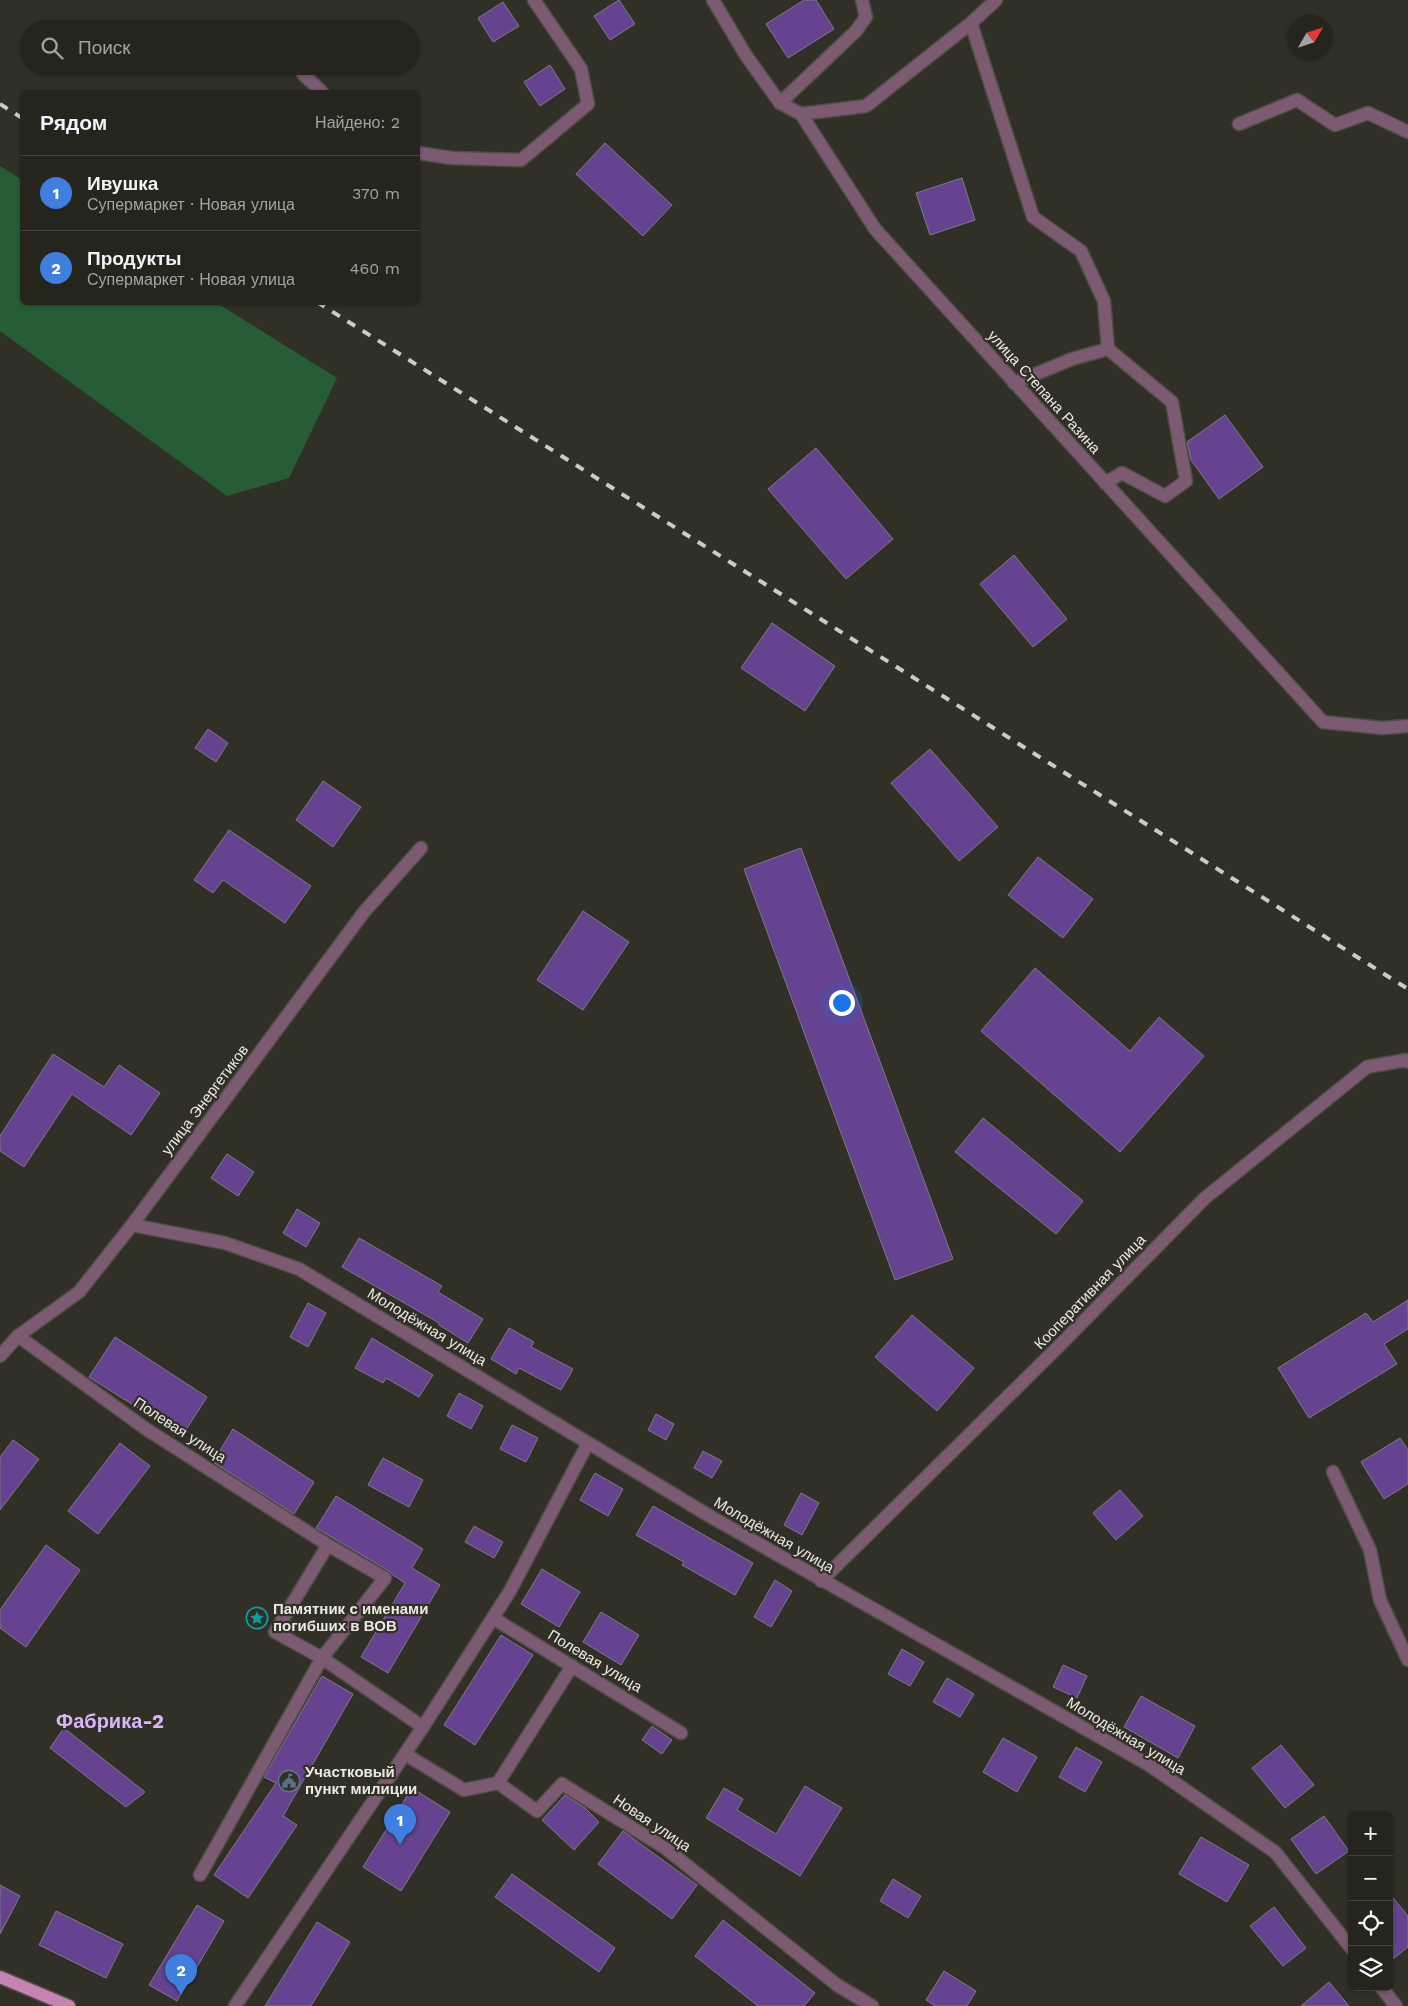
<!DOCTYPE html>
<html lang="ru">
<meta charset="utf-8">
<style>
:root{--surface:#25241d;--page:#31302a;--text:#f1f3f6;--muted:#a3a4a4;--line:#42413b;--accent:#b45309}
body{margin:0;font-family:"Work Sans",sans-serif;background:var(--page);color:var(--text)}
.controls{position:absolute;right:15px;bottom:15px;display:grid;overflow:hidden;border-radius:8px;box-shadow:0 1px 4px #0004}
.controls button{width:45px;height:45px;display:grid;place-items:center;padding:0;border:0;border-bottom:1px solid var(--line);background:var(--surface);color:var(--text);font:25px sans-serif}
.compass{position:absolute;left:1288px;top:15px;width:45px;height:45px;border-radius:50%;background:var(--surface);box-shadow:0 1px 4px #0004;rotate:51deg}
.you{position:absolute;left:841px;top:1002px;width:18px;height:18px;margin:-12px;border:4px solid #fff;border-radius:50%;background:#1a73e8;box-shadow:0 0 0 8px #1a73e833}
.badge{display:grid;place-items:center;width:32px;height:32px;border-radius:50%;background:var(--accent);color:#fff;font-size:16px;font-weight:700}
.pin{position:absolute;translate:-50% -41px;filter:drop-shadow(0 1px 2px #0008)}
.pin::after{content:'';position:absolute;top:26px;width:18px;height:15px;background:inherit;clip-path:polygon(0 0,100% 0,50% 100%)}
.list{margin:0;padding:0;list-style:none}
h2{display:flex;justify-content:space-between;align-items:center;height:65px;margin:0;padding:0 20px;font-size:21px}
h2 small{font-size:16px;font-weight:400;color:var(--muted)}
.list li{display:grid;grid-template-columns:32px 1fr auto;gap:15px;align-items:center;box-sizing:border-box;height:75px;padding:0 20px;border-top:1px solid var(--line)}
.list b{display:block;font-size:19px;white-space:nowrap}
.list p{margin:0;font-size:16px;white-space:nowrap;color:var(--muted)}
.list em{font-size:16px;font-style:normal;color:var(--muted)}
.icon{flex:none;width:28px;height:28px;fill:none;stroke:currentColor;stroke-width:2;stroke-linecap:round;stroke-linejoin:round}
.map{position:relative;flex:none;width:1408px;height:2006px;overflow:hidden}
.search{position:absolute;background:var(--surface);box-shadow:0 1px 4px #0004;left:20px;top:20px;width:400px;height:55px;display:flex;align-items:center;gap:12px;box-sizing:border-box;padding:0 18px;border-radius:28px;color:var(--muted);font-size:19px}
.panel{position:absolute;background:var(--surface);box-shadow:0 1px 4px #0004;left:20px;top:90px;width:400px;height:215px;border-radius:8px}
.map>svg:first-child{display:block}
.green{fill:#265d36}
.building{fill:#654390;stroke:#7d7a84}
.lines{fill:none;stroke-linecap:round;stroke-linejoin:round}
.minor-casing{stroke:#4f4e45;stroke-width:15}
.major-casing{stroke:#4f4e45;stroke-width:15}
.minor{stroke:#7b5a72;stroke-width:12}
.major{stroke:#c582b3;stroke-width:12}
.rail{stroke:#cccbc4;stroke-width:4;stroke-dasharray:9 9;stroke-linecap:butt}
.labels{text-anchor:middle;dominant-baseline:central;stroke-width:4.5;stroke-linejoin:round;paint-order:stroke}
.street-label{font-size:15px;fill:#eae9e3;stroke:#313027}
.poi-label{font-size:15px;font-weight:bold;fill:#eae9e3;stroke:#313027;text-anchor:start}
.district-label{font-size:20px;font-weight:bold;fill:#d9b5f9;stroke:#313027}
</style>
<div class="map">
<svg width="1408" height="2006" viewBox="0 0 1408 2006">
<rect width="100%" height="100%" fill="#313027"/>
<path class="green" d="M0 166 22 180V302L217 303 337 378 289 478 227 496 0 331Z"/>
<g class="building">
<path d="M619 0 635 24 610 40 594 16Z"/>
<path d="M804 0H816L834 29 788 58 766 24Z"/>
<path d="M503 2 519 26 493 42 478 18Z"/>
<path d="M550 65 565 89 540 106 524 82Z"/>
<path d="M605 143 672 205 643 236 576 174Z"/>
<path d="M962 178 975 220 930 235 916 193Z"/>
<path d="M1225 415 1263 467 1219 499 1191 460 1187 442Z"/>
<path d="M816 448 893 539 846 579 768 489Z"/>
<path d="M1014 555 1067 619 1033 647 980 584Z"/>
<path d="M772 623 835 666 805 711 741 668Z"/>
<path d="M208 729 228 743 216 762 195 748Z"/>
<path d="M930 749 998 827 959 861 891 783Z"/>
<path d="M323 781 361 807 333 847 296 820Z"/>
<path d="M229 830 311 886 285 923 223 880 213 893 194 880Z"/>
<path d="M801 848 953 1259 895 1280 744 869Z"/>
<path d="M1038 857 1093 899 1063 938 1008 895Z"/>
<path d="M583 911 629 942 583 1010 537 980Z"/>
<path d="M1035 968 1130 1051 1159 1017 1204 1056 1120 1152 981 1031Z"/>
<path d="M53 1054 104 1087 119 1065 160 1093 131 1135 72 1094 24 1167 0 1151V1136Z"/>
<path d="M983 1118 1083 1201 1056 1234 955 1152Z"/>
<path d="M227 1154 254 1172 238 1196 211 1178Z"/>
<path d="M297 1209 320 1223 306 1247 283 1233Z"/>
<path d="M359 1238 442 1286 438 1292 483 1319 468 1343 439 1325V1323L342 1267Z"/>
<path d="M1408 1300V1329L1384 1344 1397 1364 1309 1418 1278 1368 1366 1313 1373 1322Z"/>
<path d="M308 1303 326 1313 308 1347 290 1337Z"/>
<path d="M912 1315 974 1368 937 1411 875 1357Z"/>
<path d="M509 1328 534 1342 531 1347 573 1369 561 1390 519 1368 516 1374 491 1359Z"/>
<path d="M115 1337 207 1397 182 1436 89 1377Z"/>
<path d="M372 1338 433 1375 419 1397 386 1378 383 1383 355 1368Z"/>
<path d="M459 1393 483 1406 471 1429 447 1416Z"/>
<path d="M656 1414 674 1424 666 1440 648 1430Z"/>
<path d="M512 1425 538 1438 526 1462 500 1449Z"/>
<path d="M233 1429 314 1482 294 1514 213 1462Z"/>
<path d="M1400 1438 1408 1450V1484L1384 1499 1361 1462Z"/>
<path d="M13 1440 39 1459 0 1510V1457Z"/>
<path d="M120 1443 150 1466 98 1534 68 1511Z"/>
<path d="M703 1451 722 1461 712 1478 694 1468Z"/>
<path d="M383 1458 423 1480 409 1507 368 1485Z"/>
<path d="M595 1473 623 1489 608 1516 580 1500Z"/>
<path d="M1120 1490 1143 1516 1116 1540 1093 1513Z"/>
<path d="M801 1493 819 1503 802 1535 784 1525Z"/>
<path d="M336 1496 423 1549 412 1568 440 1585 388 1673 361 1657 405 1583 393 1575 389 1571 316 1528Z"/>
<path d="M653 1506 753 1563 735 1595 682 1565 684 1562 636 1535Z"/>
<path d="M474 1526 503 1542 494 1558 465 1542Z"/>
<path d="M46 1545 80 1570 26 1647 0 1628V1610Z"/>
<path d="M542 1569 580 1592 559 1627 521 1604Z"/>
<path d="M775 1580 792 1591 771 1627 754 1617Z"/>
<path d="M601 1612 639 1635 621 1665 583 1642Z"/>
<path d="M501 1635 533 1655 475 1745 444 1725Z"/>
<path d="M902 1649 924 1662 910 1686 888 1674Z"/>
<path d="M1063 1665 1087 1676 1077 1698 1053 1687Z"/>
<path d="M322 1676 353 1694 283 1816 297 1825 248 1898 214 1875 276 1783 264 1777Z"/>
<path d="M947 1678 974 1694 960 1717 933 1702Z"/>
<path d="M1141 1696 1195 1726 1178 1758 1124 1727Z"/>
<path d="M652 1726 672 1740 662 1754 642 1740Z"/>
<path d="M64 1728 145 1792 126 1807 50 1748Z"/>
<path d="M1003 1738 1037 1757 1017 1792 983 1772Z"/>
<path d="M1281 1745 1314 1785 1285 1808 1252 1768Z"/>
<path d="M1076 1747 1102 1762 1085 1792 1059 1777Z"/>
<path d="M805 1786 842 1808 800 1876 706 1818 724 1788 743 1799 737 1810 776 1834Z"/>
<path d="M412 1788 450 1812 401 1891 363 1867Z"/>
<path d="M565 1795 585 1808 599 1822 574 1850 542 1820Z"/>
<path d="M1324 1816 1349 1851 1316 1874 1291 1839Z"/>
<path d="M623 1831 697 1885 672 1919 598 1864Z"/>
<path d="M1201 1837 1249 1865 1227 1902 1179 1874Z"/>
<path d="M512 1874 615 1948 599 1972 495 1897Z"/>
<path d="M893 1879 921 1896 908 1918 880 1901Z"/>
<path d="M0 1885 20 1896 0 1934Z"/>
<path d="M1389 1893 1408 1916V1947L1389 1962Z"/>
<path d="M197 1905 224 1921 177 2001 149 1985Z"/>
<path d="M1274 1907 1306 1948 1283 1966 1250 1926Z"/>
<path d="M56 1911 123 1944 106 1978 39 1945Z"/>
<path d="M723 1920 815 1993 804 2006H758L695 1956Z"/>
<path d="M317 1922 350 1942 311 2006H265Z"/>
<path d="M944 1971 976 1991 967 2006H935L926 2000Z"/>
<path d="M1329 1982 1349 2006H1301Z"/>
</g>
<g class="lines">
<g class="minor-casing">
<g id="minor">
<path d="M713 0 745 54 780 103 801 114 875 229 1323 722 1382 728 1408 726"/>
<path d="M971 23 1033 217 1081 251 1104 301 1108 349 1072 359 1014 383"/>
<path d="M303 74 322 92"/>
<path d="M780 103 856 31 866 17 862 0"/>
<path d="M801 114 866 106 971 23 996 0"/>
<path d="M1239 124 1297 100 1335 125 1368 113 1408 132"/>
<path d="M418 153 452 158 521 160 588 104 581 69 534 0"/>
<path d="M1105 483 1122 473 1165 496 1186 481 1172 402 1108 349"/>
<path d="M132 1225 225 1243 299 1269 713 1518 1149 1765 1275 1852 1352 1949"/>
<path d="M18 1336 146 1429 328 1545"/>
<path d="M0 1356 18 1336 79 1292 132 1225 364 912 421 848"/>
<path d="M1333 1472 1370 1550 1380 1600 1408 1660"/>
<path d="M821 1581 1058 1347 1205 1198 1367 1067 1406 1060 1408 1062"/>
<path d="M493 1618 681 1733"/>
<path d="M405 1754 464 1790 498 1783 537 1811 562 1784 665 1848 837 1985 872 2006"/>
<path d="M498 1783 572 1666"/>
<path d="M200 1875 322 1658 385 1578 328 1545 275 1632 322 1658 423 1727"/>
<path d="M1381 1987 1396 2006"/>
<path d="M235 2006 423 1727 510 1591 588 1443"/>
</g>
</g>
<g class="major-casing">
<path id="major" d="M0 1977 69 2006"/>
</g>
<use href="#minor" class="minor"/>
<use href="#major" class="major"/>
<g class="rail">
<path d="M0 104 22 118"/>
<path d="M317 302 1408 989"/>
</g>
</g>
<defs>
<g id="sight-ring" transform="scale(1.125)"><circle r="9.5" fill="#313027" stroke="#0f9aa8" stroke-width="1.5"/><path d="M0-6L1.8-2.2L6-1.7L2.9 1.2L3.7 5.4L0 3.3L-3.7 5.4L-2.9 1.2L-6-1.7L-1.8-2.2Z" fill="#0f9aa8"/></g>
<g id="civic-ring" transform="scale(1.125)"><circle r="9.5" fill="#313027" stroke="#5c6f8a" stroke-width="1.5"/><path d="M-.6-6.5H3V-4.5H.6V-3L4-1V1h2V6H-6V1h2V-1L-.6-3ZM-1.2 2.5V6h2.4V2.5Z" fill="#5c6f8a"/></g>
</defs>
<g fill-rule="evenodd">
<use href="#sight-ring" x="257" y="1618"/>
<use href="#civic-ring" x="289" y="1781"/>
</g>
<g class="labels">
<g class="street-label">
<text transform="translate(1044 392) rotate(48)">улица Степана Разина</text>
<text transform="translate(205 1100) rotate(-53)">улица Энергетиков</text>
<text transform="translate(1090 1292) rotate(-46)">Кооперативная улица</text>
<text transform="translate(427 1327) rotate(31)">Молодёжная улица</text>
<text transform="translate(180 1430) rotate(33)">Полевая улица</text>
<text transform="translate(774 1535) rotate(30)">Молодёжная улица</text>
<text transform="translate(595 1661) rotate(31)">Полевая улица</text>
<text transform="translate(1126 1736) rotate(31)">Молодёжная улица</text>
<text transform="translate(652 1823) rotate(34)">Новая улица</text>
</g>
<g class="poi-label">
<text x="273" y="1609">Памятник с именами<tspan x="273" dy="17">погибших в ВОВ</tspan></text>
<text x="305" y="1772">Участковый<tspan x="305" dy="17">пункт милиции</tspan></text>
</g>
<g class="district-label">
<text x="110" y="1721">Фабрика-2</text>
</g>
</g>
</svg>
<div class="controls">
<button>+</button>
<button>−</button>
<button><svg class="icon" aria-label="locate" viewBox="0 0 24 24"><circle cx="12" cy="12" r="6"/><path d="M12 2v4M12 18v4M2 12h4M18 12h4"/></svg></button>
<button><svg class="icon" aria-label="layers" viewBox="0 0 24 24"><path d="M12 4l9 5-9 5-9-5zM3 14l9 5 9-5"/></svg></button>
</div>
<svg class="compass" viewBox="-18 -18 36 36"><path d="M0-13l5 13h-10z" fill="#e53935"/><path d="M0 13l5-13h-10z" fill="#a3a4a4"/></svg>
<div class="you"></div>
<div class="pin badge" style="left:400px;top:1845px;background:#3f7fe0">1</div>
<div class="pin badge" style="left:181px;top:1995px;background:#3f7fe0">2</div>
<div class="search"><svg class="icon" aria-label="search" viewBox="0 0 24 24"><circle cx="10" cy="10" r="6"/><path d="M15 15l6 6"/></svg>Поиск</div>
<section class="panel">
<h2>Рядом<small>Найдено: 2</small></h2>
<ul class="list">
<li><span class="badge" style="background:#3f7fe0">1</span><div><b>Ивушка</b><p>Супермаркет · Новая улица</p></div><em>370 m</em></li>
<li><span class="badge" style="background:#3f7fe0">2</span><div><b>Продукты</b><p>Супермаркет · Новая улица</p></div><em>460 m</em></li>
</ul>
</section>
</div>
